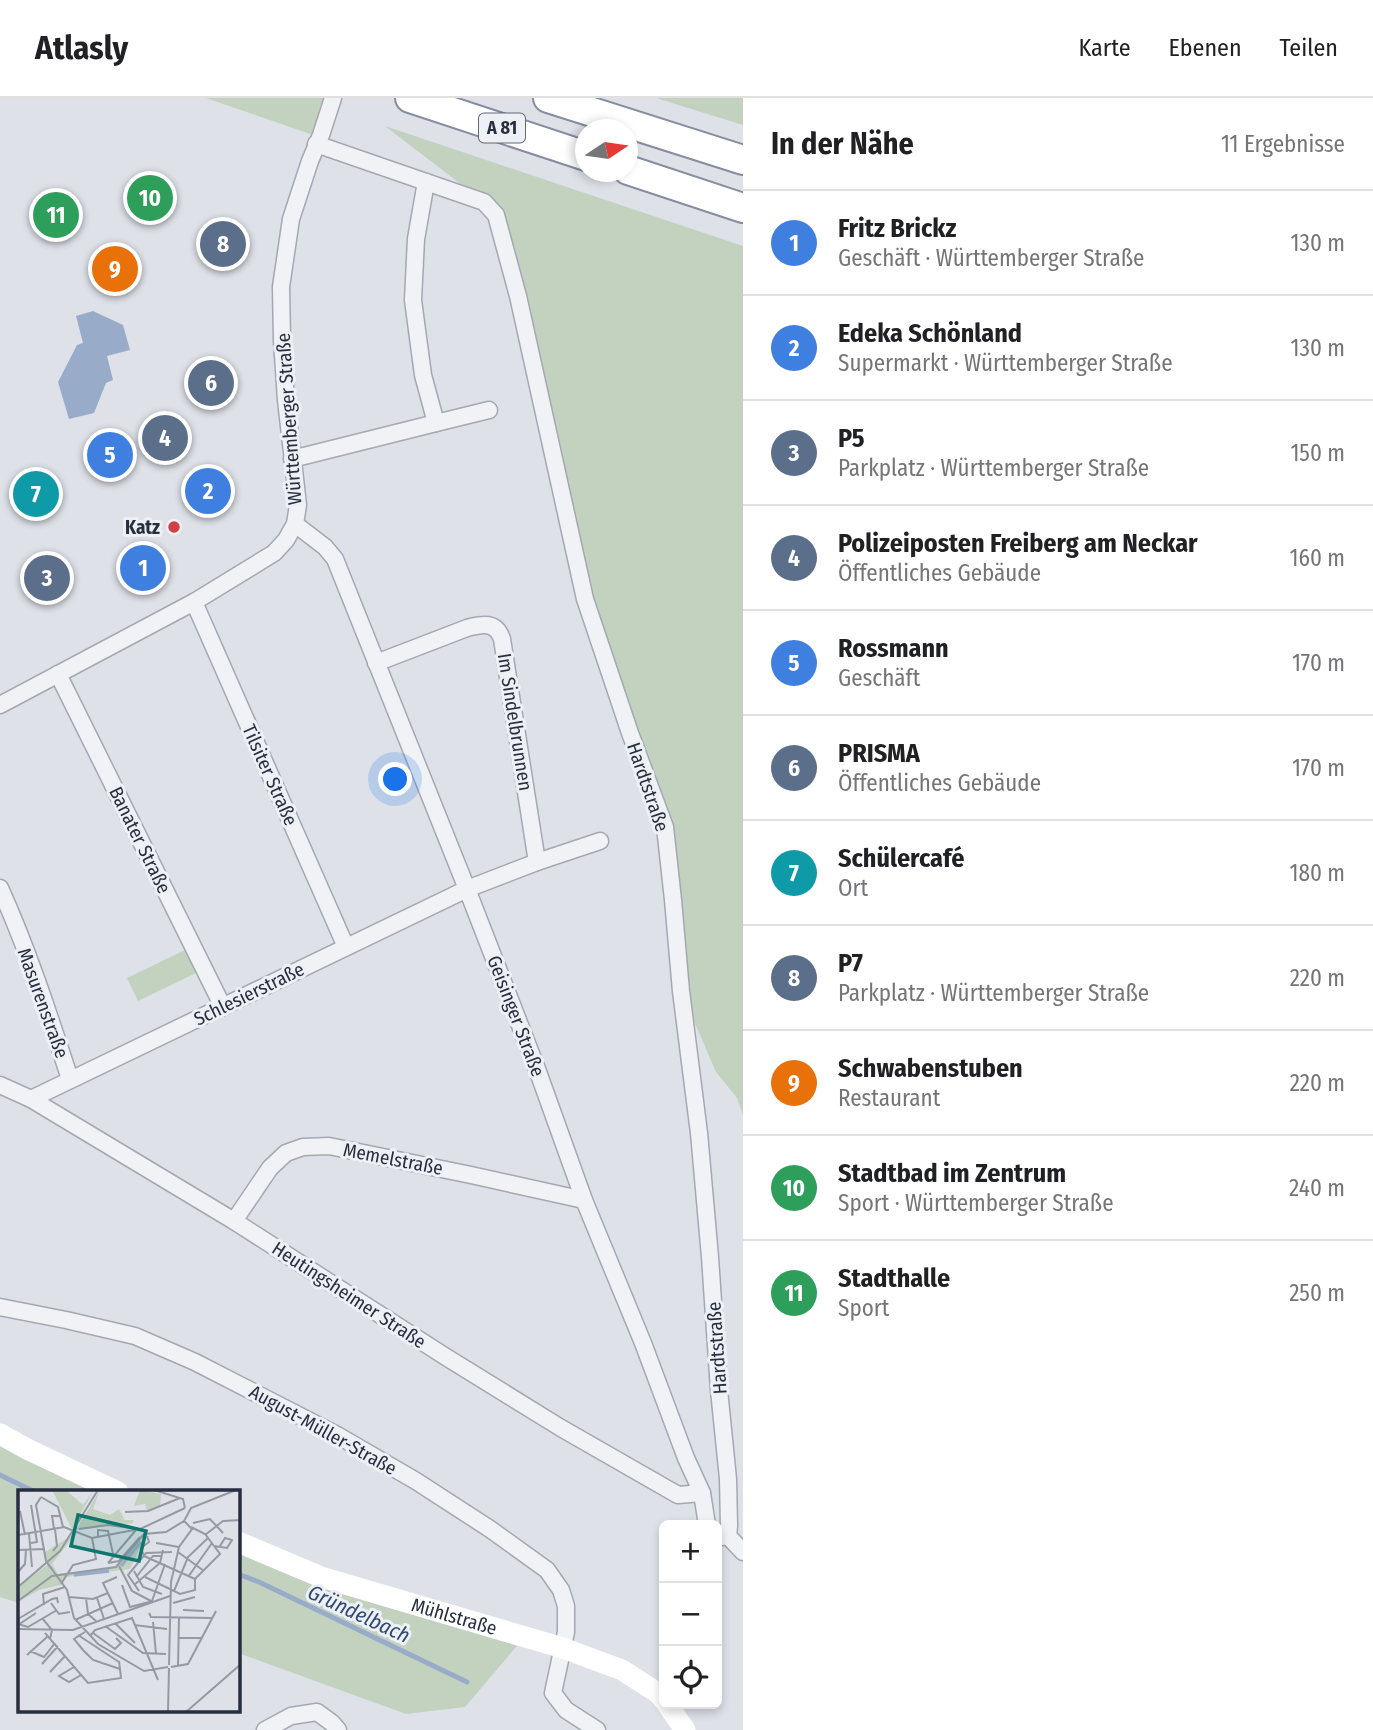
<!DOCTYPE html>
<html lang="de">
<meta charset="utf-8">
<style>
:root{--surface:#fff;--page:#f2f2f2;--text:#202124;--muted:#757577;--line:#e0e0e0;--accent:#cf404a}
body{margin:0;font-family:"Fira Sans Condensed",sans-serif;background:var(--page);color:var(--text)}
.controls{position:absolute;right:21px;bottom:21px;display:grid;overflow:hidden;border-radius:10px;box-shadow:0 4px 10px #0003}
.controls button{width:63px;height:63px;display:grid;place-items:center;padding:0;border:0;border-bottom:2px solid var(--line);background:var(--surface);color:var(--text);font:35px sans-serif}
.compass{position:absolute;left:575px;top:21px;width:63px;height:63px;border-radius:50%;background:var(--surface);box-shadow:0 4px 10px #0003;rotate:77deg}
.you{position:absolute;left:396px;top:682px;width:24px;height:24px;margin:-18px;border:5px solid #fff;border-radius:50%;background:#1a73e8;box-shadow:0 0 0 10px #1a73e833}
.badge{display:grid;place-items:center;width:46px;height:46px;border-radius:50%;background:var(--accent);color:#fff;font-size:23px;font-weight:700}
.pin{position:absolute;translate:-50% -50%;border:4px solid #fff;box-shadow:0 2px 7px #0006}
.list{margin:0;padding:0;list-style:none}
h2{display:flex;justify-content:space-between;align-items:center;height:91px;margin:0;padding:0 28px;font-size:30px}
h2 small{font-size:23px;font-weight:400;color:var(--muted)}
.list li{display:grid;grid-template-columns:46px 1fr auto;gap:21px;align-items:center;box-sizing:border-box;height:105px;padding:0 28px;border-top:2px solid var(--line)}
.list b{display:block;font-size:26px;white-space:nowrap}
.list p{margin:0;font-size:23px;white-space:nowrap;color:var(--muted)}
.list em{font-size:23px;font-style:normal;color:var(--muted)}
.icon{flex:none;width:38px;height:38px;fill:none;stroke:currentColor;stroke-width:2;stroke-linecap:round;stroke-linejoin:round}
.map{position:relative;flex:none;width:743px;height:1632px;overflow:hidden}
header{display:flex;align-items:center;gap:42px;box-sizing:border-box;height:98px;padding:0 35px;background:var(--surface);border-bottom:2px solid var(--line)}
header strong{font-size:33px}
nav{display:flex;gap:38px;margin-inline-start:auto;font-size:24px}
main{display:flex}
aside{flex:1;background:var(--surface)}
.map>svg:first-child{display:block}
.green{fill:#c2d2bf}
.water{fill:#98acc9}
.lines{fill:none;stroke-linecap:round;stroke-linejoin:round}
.stream{stroke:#98acc9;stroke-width:5}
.minor-casing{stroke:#a3a8b2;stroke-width:19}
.motorway-casing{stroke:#858d9f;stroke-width:32}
.minor{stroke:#f1f2f6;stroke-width:16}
.secondary{stroke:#fff;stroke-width:21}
.motorway{stroke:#fff;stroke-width:28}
.poi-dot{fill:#cf404a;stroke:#edf0f5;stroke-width:2.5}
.labels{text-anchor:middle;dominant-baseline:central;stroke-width:6;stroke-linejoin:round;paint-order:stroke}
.shield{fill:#edf0f5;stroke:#626876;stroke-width:2}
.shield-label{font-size:18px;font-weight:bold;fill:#272e3f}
.street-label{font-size:19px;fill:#272e3f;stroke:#edf0f5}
.poi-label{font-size:19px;font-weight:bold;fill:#272e3f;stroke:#edf0f5;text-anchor:end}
.water-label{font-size:21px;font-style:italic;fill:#314973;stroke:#edf0f5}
.inset-river{fill:none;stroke:#98acc9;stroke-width:3.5}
.inset-road{fill:none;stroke:#9599a4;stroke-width:2}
.view{fill:#0f766e;fill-opacity:0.15;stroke:#0f766e;stroke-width:3.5}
.inset-edge{fill:none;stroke:#272e3f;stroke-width:3.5}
</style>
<header>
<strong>Atlasly</strong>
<nav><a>Karte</a><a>Ebenen</a><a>Teilen</a></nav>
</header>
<main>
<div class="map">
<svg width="743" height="1632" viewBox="0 0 743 1632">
<rect width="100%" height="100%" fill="#dee1e8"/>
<g class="green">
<path d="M206 0H332L319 39Z"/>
<path d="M656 0H743V27Z"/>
<path d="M385 28 743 148V1017L737 1000 716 974 681 893 665 729 585 501 518 198 484 104Z"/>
<path d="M185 852 196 875 138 903 127 880Z"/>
<path d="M0 1336 118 1394H19V1505L0 1499Z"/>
<path d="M238 1444 321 1479 517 1548 465 1609 406 1616 238 1555Z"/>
</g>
<path class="water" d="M93 213 123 227 130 252 107 258 113 282 106 285 94 315 69 321 58 284 77 247 83 245 76 218Z"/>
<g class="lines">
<g class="stream">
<path d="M0 1377 35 1394"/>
<path d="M238 1476 259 1484 467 1584"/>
</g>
<g class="minor-casing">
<g id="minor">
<path d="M316 46 484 104 496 117 518 198 585 501 630 635 665 729 673 802 681 893 699 1035 710 1159 719 1292 728 1381 729 1428 728 1438"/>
<path d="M436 325 489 312"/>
<path d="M292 361 436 325 423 277 413 202 416 141 426 84"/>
<path d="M295 426 325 449 335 461 467 791 537 971 584 1102 643 1245 686 1360 702 1395 707 1427"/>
<path d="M194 504 346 849"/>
<path d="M58 576 223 909"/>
<path d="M0 607 194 504 274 455 286 442 295 426 298 407 286 302 282 242 281 189 291 121 310 63 321 37 333 0"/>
<path d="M537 764 600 743"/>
<path d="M0 790C28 852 49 917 70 981"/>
<path d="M0 987 31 1001 234 1123 446 1259 561 1330 678 1397 702 1395"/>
<path d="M31 1001 467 791 537 764 502 541C496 523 482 526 467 530L376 565"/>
<path d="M234 1123 270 1070 286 1055 303 1049 329 1048 471 1077 584 1102"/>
<path d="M0 1209 66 1222 135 1238 195 1264 337 1337 416 1383 490 1431 547 1472 561 1492 566 1508V1534L553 1595 566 1612 597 1632"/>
<path d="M717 1440 728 1438 743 1454"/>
<path d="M265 1632 291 1618 317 1614 332 1625 338 1632"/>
</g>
</g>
<g class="motorway-casing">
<g id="motorway">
<path d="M410 0 586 58"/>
<path d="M548 0 743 62"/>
<path d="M628 72 743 110"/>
</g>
</g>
<use href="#minor" class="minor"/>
<g class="secondary">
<path d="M0 1336 27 1351 118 1394"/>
<path id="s1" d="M238 1444 321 1479 563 1550 622 1572 658 1595 664 1602"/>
<path d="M667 1606 685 1632"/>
</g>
<use href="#motorway" class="motorway"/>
</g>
<circle class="poi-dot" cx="174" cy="429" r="7"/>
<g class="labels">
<rect class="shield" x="479" y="15.5" width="46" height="29" rx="5"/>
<g class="shield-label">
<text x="502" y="30">A 81</text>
</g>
<g class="street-label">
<text transform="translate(289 321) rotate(-94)">Württemberger Straße</text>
<text transform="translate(515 624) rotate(81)">Im Sindelbrunnen</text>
<text transform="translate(270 677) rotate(66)">Tilsiter Straße</text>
<text transform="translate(648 689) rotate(71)">Hardtstraße</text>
<text transform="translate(140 742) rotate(64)">Banater Straße</text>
<text transform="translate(249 896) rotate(-26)">Schlesierstraße</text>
<text transform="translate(43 905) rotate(70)">Masurenstraße</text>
<text transform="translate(516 918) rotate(69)">Geisinger Straße</text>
<text transform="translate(393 1061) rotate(11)">Memelstraße</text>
<text transform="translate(349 1197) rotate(33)">Heutingsheimer Straße</text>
<text transform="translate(717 1250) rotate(-94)">Hardtstraße</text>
<text transform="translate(323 1332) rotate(29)">August-Müller-Straße</text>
<text stroke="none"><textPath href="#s1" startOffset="229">Mühlstraße</textPath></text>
</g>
<g class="poi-label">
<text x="160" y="429">Katz</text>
</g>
<g class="water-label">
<text transform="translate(359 1516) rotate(25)">Gründelbach</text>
</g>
</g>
<g transform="translate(18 1392)">
<rect width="222" height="222" fill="#dee1e8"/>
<path d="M34 0H48L65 15 76 0 54 39ZM82 0 75 19 92 25 101 19 107 30H116L115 33 58 40ZM122 0 143 4 142 17 129 21 127 14 116 16ZM58 43 34 74 40 84 96 78 122 49 124 54 112 79 48 87 43 95 21 100 0 112V97L29 75 27 62Z" fill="#c2d2bf"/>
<path class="inset-river" d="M103 76 123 52M56 85 91 81"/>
<path class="inset-road" d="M136 0 165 9 167 18M23 7 18 15 28 71 49 100 56 128 80 154 126 181 150 177M23 7 40 17 45 37M13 15 19 52 13 53M2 21 7 45M107 22 130 21 162 8M166 31 173 18 218 0M175 33 192 29 205 43M36 39 34 26H43M61 39 90 35 120 39M120 40 167 18M11 44 14 77M0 45 46 37 74 48 78 69 55 75 43 94M187 45 205 31 223 30M80 46V40L90 41 95 64M74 48 116 40M138 53 161 57M196 56 209 58 214 50 207 48 202 56M0 60 27 59M35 61 39 56 37 39M160 62 186 81M126 66 123 58 131 52 129 46M126 66 177 89M90 73 101 71 122 47M90 73 118 40M101 76 114 101 133 111M116 81 125 97 144 104M0 82 7 74 8 60M119 86 135 66H143M99 87 85 93 100 124M127 87 162 104 177 100V89L202 64 187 44 173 37M170 87 194 53M104 95 112 117 135 111M116 95 142 73 145 60M0 97 42 61 80 0M121 101 110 85 128 63 154 62M156 101 170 67 190 48M51 107 75 109 90 103M68 108 70 124 78 131M79 108 86 129M0 111 34 86 98 77 126 44 148 42 166 31M134 111 147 74M33 113 41 124 52 122M155 113 177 107M26 115 25 104 47 97M165 120 186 121M131 123 133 127 194 128M24 128 34 140 32 149M0 129 34 109 39 108 40 113M57 130 95 113M135 132 138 164M97 133 117 153M0 134 10 137 39 120M0 135 18 123M116 135 149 139M87 136 125 163 148 164M0 139 55 140 152 106M67 142 56 149 65 160 75 170 102 179M27 143 70 193 103 188 101 171M75 143 97 159 103 153 98 148M60 145 101 172M72 146 77 140 114 128 140 190M160 148H183M12 161 26 167 37 153M9 165 29 147M24 174 40 156M151 175 153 92 161 57 174 39 166 31M56 177 41 186 51 192 63 185M153 177 170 174 198 121M160 177 161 128M32 182 47 166M150 222 151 178M168 222 223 174"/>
<path class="view" d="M60 25 128 41 121 71 53 56Z"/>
<rect width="222" height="222" class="inset-edge"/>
</g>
</svg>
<div class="controls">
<button>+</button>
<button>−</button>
<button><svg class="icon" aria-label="locate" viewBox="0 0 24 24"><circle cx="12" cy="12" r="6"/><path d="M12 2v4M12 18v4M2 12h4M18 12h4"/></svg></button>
</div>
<svg class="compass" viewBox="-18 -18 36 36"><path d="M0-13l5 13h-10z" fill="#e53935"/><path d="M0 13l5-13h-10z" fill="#757577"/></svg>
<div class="you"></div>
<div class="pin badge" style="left:143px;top:470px;background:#3f7fe0">1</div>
<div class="pin badge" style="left:208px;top:393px;background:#3f7fe0">2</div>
<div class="pin badge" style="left:47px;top:480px;background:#5c6f8a">3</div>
<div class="pin badge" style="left:165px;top:340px;background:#5c6f8a">4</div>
<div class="pin badge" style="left:110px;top:357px;background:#3f7fe0">5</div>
<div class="pin badge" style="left:211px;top:285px;background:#5c6f8a">6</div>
<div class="pin badge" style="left:36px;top:396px;background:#0f9aa8">7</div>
<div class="pin badge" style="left:223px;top:146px;background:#5c6f8a">8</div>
<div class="pin badge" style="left:115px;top:171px;background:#e8710a">9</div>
<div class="pin badge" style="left:150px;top:100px;background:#2e9e5b">10</div>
<div class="pin badge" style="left:56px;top:117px;background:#2e9e5b">11</div>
</div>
<aside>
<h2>In der Nähe<small>11 Ergebnisse</small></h2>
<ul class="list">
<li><span class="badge" style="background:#3f7fe0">1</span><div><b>Fritz Brickz</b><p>Geschäft · Württemberger Straße</p></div><em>130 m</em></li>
<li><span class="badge" style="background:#3f7fe0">2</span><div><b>Edeka Schönland</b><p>Supermarkt · Württemberger Straße</p></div><em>130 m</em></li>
<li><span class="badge" style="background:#5c6f8a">3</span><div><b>P5</b><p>Parkplatz · Württemberger Straße</p></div><em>150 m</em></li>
<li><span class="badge" style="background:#5c6f8a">4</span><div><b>Polizeiposten Freiberg am Neckar</b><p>Öffentliches Gebäude</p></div><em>160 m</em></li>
<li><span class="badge" style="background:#3f7fe0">5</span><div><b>Rossmann</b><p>Geschäft</p></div><em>170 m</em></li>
<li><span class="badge" style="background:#5c6f8a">6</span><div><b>PRISMA</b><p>Öffentliches Gebäude</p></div><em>170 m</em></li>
<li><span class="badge" style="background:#0f9aa8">7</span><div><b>Schülercafé</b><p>Ort</p></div><em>180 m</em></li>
<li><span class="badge" style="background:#5c6f8a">8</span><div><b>P7</b><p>Parkplatz · Württemberger Straße</p></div><em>220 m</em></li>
<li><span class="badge" style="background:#e8710a">9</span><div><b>Schwabenstuben</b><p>Restaurant</p></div><em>220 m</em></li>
<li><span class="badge" style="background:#2e9e5b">10</span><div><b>Stadtbad im Zentrum</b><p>Sport · Württemberger Straße</p></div><em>240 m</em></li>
<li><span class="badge" style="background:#2e9e5b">11</span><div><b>Stadthalle</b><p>Sport</p></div><em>250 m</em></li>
</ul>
</aside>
</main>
